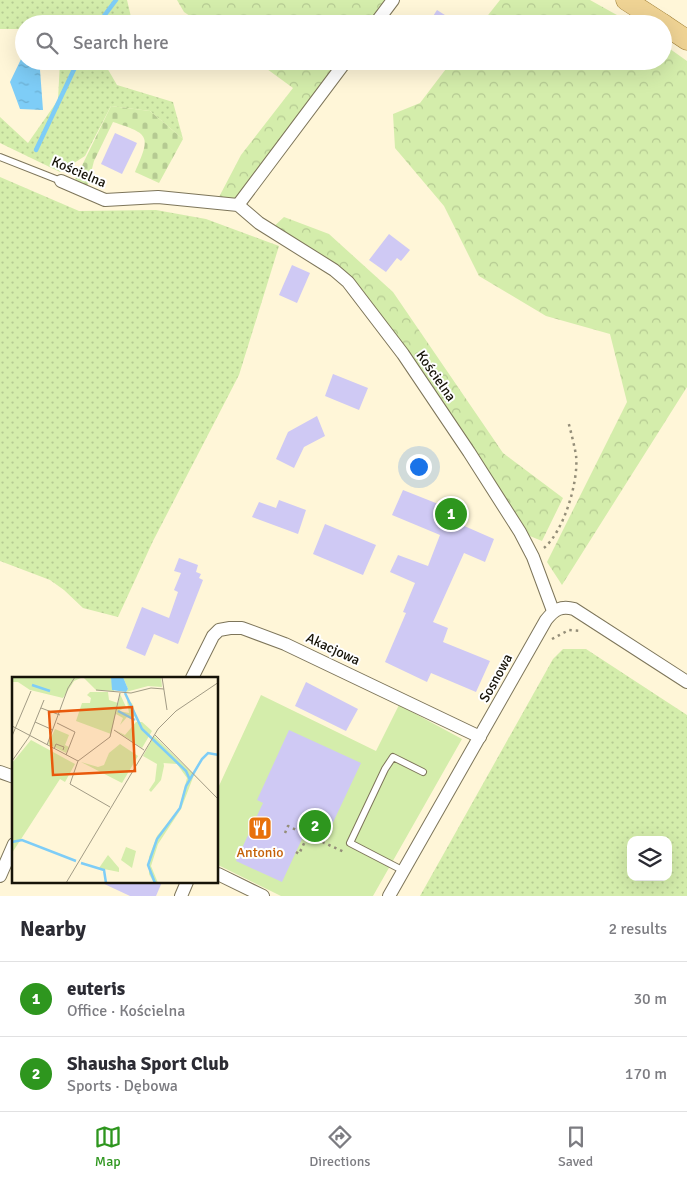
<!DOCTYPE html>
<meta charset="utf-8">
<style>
:root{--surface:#fff;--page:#f7f7f7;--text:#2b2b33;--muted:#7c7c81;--line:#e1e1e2;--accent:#2e961e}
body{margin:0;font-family:Signika,sans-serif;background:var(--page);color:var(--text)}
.controls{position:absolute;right:15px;bottom:15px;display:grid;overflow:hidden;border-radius:10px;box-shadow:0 5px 20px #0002}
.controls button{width:45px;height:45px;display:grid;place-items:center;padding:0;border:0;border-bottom:1px solid var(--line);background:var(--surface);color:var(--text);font:25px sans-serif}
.you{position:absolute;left:418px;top:466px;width:18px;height:18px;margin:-12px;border:4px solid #fff;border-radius:50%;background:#1a73e8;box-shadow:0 0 0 8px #1a73e833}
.badge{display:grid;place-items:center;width:32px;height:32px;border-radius:50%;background:var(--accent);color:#fff;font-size:16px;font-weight:700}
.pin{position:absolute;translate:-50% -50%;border:2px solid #fff;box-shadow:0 1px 5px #0006}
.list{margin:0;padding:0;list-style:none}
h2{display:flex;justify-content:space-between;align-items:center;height:65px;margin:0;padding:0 20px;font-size:21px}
h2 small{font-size:16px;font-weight:400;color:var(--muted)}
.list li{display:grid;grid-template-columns:32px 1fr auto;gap:15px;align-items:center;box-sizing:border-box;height:75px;padding:0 20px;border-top:1px solid var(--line)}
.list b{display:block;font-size:19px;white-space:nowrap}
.list p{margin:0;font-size:16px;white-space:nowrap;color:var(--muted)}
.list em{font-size:16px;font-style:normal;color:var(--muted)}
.icon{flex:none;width:28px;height:28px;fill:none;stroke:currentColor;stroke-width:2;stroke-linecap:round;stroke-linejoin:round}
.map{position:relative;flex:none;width:687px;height:896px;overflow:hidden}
.search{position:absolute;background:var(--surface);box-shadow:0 5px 20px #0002;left:15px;right:15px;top:15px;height:55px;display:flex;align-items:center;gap:12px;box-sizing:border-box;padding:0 18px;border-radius:28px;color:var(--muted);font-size:19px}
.sheet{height:215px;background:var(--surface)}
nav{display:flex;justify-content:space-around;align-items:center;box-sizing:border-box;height:70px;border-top:1px solid var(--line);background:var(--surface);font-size:14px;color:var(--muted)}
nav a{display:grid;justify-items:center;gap:2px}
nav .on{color:var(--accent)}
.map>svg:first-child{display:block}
.grass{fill:url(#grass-dots);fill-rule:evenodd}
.forest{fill:url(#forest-crowns)}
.cemetery{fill:url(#cemetery-stones)}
.garden{fill:#d4edab}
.water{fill:url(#water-ripples)}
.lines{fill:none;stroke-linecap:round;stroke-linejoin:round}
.stream{stroke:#7ecdf7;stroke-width:4.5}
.building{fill:#cfc9f4}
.lane-casing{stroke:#7d755a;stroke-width:8}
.street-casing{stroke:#7d755a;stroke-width:14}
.primary-casing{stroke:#9d7d34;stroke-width:21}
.path{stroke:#948e79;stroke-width:2.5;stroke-dasharray:2.5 4;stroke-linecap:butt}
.lane{stroke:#fff;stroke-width:6}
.street{stroke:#fff;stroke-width:12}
.primary{stroke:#efd394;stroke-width:20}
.labels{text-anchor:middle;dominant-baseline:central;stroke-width:4;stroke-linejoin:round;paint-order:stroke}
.street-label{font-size:14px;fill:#161308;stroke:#fff}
.food-label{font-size:14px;fill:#c56008;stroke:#fff}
.inset-river{fill:none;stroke:#7ecdf7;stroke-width:2.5}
.inset-road{fill:none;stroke:#a29b85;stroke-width:1}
.view{fill:#e8590c;fill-opacity:0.15;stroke:#e8590c;stroke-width:2.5}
.inset-edge{fill:none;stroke:#161308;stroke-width:2.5}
</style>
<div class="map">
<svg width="687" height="896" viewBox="0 0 687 896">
<defs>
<pattern id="grass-dots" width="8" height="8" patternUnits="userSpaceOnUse" patternTransform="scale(1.25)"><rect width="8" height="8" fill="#d4edab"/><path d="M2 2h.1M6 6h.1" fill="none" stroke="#b5ca92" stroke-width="1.8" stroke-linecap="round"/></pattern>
<pattern id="forest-crowns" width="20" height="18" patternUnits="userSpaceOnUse" patternTransform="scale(1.25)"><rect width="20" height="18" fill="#d4edab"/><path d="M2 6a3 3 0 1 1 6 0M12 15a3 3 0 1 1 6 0" fill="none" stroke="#b5ca92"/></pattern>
<pattern id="cemetery-stones" width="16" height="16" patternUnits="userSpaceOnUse" patternTransform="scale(1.25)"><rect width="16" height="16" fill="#d4edab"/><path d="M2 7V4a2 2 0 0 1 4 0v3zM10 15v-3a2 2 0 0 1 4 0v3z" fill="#b5ca92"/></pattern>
<pattern id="water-ripples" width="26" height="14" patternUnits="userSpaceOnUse" patternTransform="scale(1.25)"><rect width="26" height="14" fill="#7ecdf7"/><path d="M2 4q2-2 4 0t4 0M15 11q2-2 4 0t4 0" fill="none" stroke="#6cafd2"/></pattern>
</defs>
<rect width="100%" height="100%" fill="#fff6d8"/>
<g class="grass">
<path d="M0 0H127L131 17 126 24H24V29H0Z"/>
<path d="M60 61H103L117 85 173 102 183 139 150 111 111 106 85 156 60 172 0 143V117L28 143 58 100Z"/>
<path d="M0 177 79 211 156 210 206 219 279 246 239 375 153 541 118 617 83 608 64 590 50 580 0 561Z"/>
<path d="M563 649H586L687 715V896H420L553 659ZM631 840H668V877H631Z"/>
</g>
<g class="forest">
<path d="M177 0H385L367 24H202L184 12Z"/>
<path d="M500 0H590L633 24H481Z"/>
<path d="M663 44 687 61V387L562 585 547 562 627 402 610 334 546 316 479 276 444 206 395 148 393 114 420 103 452 61H663Z"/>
<path d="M256 61H339L238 200 219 197 241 155 293 88Z"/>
<path d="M284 217 329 234 393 292 503 453 563 498 542 541 520 532 348 282 270 230Z"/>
</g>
<path class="cemetery" d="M111 106 150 111 183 139 159 183 135 172C151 136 150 134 113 122L94 161 87 188 74 182Z"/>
<path class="garden" d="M261 695 376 751 399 705 462 739 373 896H281L218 865V788Z"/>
<path class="water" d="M23 55 24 61H41L40 70 43 110 20 109 10 82Z"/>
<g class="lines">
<g class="stream">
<path d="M98 24 116 0"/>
<path d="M36 150 78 61"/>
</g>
</g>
<g class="building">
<path d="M437 10 459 24H428Z"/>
<path d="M115 133 137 143 122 174 101 164Z"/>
<path d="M389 234 410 250 401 261 397 258 386 272 369 260Z"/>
<path d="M292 265 310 273 297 303 279 295Z"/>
<path d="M333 374 368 388 359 410 325 396Z"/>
<path d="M317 416 325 436 304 447 294 468 276 459 288 432Z"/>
<path d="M403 490 466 515 462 525 494 539 485 562 464 553 433 622 448 628 443 642 490 661 476 692 431 673 427 682 385 662 406 613 403 612 415 583 390 572 398 555 428 566 440 535 392 515Z"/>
<path d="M279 500 306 510 298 534 252 517 259 502 276 508Z"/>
<path d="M325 524 376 545 363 575 313 554Z"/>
<path d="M179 558 198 565 196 572 201 574 199 578 203 580 178 644 154 634 145 656 126 648 142 607 169 618 178 592 174 590 181 573 174 571Z"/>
<path d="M306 682 358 709 346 731 295 706Z"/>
<path d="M289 730 361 763 328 833 309 824 282 882 236 861 263 803 257 800Z"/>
<path d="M100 882H162L156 896H130Z"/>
</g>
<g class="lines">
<g class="lane-casing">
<g id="lane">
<path d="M0 157 61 181"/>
<path d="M404 871 350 843 385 769 393 757 423 772"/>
</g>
</g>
<g class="street-casing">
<g id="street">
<path d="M375 24 393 0"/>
<path d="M61 181 105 200 158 197 238 205 259 223 334 270 348 282 403 354 469 452 520 532 533 557 553 611"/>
<path d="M238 205 346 61"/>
<path d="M192 678 213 636 219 630 230 628H242L285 644 480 737"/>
<path d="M0 772 14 777"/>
<path d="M218 874 263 896"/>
<path d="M0 876 14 844"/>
<path d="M181 896 187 882"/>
<path d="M389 896 546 620C554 610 561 605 574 609L687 682"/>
</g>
</g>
<g class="primary-casing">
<g id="primary">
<path d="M626 0 663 24"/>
<path d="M663 24 687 40"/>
</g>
</g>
<g class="path">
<path d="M544 548C564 531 579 481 576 455 574 444 571 432 568 421"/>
<path d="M552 639 569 630 582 631"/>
<path d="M285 833 288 826 344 852"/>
<path d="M296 852 299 854 308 835"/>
</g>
<use href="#lane" class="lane"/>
<use href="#street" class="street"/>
<use href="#primary" class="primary"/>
</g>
<defs>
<g id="restaurant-square" transform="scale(1.25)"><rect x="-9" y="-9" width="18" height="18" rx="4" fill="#e8710a" stroke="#fff"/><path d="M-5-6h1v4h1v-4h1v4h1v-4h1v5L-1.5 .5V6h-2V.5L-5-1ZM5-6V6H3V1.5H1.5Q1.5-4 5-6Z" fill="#fff"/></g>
</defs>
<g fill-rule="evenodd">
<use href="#restaurant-square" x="260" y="828"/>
</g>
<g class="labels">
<g class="street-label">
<text transform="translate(79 172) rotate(23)">Kościelna</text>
<text transform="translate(436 376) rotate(55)">Kościelna</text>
<text transform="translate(333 649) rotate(25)">Akacjowa</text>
<text transform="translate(496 678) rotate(-61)">Sosnowa</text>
</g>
<g class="food-label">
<text x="260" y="852">Antonio</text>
</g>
</g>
<g transform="translate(12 677)">
<rect width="206" height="206" fill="#fff6d8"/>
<path d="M0 0H99L102 14 84 13 71 0 62 4 51 21 18 13 6 5H0ZM78 15H96L97 23 106 26 99 57 64 44 70 26H78L79 21 75 18ZM108 17 114 30 107 34 117 36 115 24 120 26 124 38 119 42 115 40 108 48 111 41 104 37ZM142 59 182 98 169 132 146 167 139 189 146 206H142L137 197V180L145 159 167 132 175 101 165 87 151 86 137 68ZM19 63 63 87 53 105 48 102 0 176V86Z" fill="#d4edab"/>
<path d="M111 0H149L150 10 136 9 114 15 116 12ZM124 45H130L140 54 130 71 103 53 113 58ZM108 67 126 79 110 106 69 85 86 90 92 88 97 76ZM137 68 151 82 152 89 149 103 139 115 137 113 143 104 145 87 131 79ZM114 170 124 174 120 191 109 183ZM96 178 107 191V195L87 191Z" fill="#d4edab"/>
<path d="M43 52 57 58 53 68 57 70 54 76 36 67Z" fill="#d4edab"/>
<path d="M99 0H111L116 12 114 15 100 13Z" fill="#7ecdf7"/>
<path class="inset-river" d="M20 8 38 14M113 16 130 52 174 94 178 103M106 34 123 43M0 165 10 163 64 184M69 186 92 193 94 206M143 206 136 188 145 162 168 131 174 109 190 82 196 76 207 78"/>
<path class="inset-road" d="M150 0 155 33M84 13 119 16 139 11 152 12M29 31 48 38M23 45 41 53M45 46 63 55 54 78M0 49 66 84M102 53 132 73M143 58 207 123M0 59 19 14M35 68 56 11 63 0M42 72 44 67 52 70 51 73M0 84 17 60 32 23M66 84 98 60 108 16M66 84 58 107 98 130M54 206 146 52 164 34 207 5"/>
<path class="view" d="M120 30 123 94 41 98 37 35Z"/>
<rect width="206" height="206" class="inset-edge"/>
</g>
</svg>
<div class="controls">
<button><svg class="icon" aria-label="layers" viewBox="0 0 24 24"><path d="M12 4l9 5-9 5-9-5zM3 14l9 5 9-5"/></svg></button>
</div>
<div class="you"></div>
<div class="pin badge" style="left:451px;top:514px">1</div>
<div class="pin badge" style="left:315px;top:826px">2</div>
<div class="search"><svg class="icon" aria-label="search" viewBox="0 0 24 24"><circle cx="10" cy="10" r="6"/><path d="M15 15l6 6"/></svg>Search here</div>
</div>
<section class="sheet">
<h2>Nearby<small>2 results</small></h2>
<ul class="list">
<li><span class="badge">1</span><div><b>euteris</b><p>Office · Kościelna</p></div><em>30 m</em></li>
<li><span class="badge">2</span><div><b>Shausha Sport Club</b><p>Sports · Dębowa</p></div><em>170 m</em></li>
</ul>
</section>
<nav>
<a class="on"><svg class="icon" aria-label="map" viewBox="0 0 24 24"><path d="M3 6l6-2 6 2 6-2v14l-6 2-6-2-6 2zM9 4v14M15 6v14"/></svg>Map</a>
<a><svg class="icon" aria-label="directions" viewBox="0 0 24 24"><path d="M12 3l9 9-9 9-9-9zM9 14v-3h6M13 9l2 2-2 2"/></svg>Directions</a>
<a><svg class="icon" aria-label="saved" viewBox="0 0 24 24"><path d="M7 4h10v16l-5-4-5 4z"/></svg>Saved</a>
</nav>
